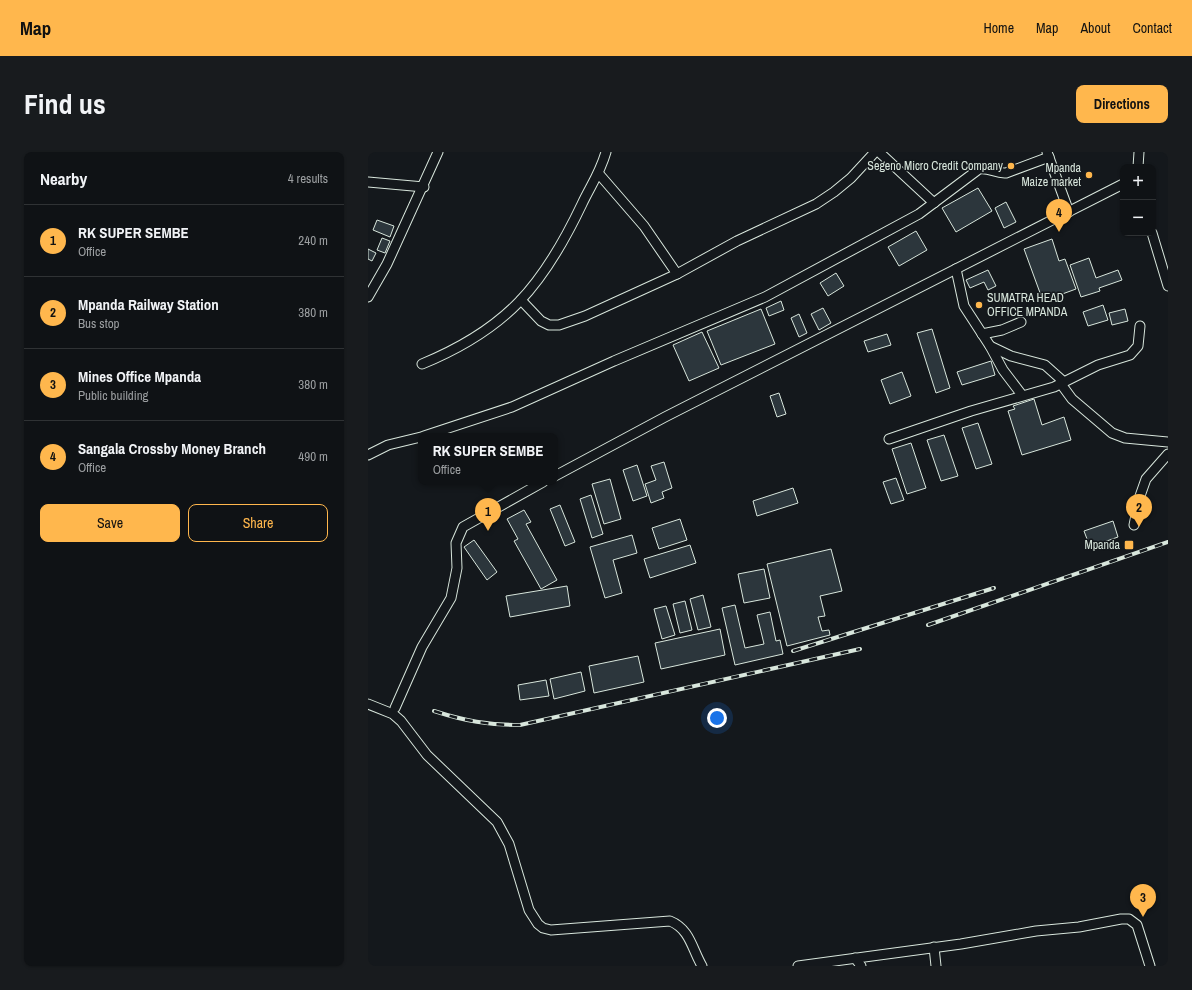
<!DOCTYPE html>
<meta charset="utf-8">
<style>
:root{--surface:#0f1215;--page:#181b1e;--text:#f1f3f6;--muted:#9b9ea0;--line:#2f3234;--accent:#ffb74d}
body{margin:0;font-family:"Archivo Narrow",sans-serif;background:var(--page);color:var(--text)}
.controls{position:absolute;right:12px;top:12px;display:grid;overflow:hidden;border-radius:8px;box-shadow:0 1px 3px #0004}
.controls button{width:36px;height:36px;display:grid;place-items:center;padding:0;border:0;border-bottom:1px solid var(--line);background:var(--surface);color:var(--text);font:20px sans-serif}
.you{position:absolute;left:349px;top:566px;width:14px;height:14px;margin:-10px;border:3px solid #fff;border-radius:50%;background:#1a73e8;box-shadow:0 0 0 6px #1a73e833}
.badge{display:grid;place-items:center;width:26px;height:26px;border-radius:50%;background:var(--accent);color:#111;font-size:13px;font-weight:700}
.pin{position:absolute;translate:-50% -33px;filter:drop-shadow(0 1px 2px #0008)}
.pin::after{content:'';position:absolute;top:21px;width:14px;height:12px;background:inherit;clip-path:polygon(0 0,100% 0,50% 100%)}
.popup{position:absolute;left:50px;top:281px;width:140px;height:52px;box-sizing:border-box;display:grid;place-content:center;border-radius:8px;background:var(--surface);filter:drop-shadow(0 1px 3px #0005);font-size:13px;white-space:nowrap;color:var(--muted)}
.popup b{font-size:15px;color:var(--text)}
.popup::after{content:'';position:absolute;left:50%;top:100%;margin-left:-8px;border:8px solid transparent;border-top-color:var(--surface)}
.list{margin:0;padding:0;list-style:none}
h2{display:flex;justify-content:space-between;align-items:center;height:52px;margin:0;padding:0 16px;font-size:17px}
h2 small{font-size:13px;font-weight:400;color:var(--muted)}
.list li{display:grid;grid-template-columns:26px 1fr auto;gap:12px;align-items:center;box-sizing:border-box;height:72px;padding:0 16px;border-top:1px solid var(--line)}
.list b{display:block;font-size:15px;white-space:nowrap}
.list p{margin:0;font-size:13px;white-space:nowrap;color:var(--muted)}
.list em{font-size:13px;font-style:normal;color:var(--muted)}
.actions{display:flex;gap:8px;padding:12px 16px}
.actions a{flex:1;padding:9px 0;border:1px solid var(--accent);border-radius:8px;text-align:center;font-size:14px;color:var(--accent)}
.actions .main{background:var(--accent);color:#111}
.map{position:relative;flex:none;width:800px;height:814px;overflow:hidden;border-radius:8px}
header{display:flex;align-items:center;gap:24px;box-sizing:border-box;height:56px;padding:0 20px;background:var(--accent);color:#111}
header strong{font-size:19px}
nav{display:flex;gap:22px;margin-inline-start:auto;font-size:14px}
.intro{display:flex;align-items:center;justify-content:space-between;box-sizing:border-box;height:96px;padding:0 24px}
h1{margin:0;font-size:28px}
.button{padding:10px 18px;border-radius:8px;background:var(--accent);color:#111;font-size:14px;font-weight:700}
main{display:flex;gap:24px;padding:0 24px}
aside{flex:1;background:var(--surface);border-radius:8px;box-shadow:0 1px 3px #0004}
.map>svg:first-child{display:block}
.building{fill:#2c363c;stroke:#d8e6dc}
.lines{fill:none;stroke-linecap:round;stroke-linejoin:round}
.minor-casing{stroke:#d8e6dc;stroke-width:11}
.minor{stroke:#14181c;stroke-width:9}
.rail-casing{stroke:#d8e6dc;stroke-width:4}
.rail{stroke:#14181c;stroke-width:2.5;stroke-dasharray:8;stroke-linecap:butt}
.poi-dot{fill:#ffb74d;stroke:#14181c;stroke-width:1.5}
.labels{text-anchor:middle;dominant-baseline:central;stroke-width:3;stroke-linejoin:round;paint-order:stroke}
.poi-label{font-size:12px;fill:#d8e6dc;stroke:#14181c;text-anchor:end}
</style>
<header>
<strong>Map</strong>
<nav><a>Home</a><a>Map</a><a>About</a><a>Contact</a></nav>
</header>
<div class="intro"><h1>Find us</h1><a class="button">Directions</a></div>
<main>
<aside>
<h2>Nearby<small>4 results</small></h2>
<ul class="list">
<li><span class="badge">1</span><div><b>RK SUPER SEMBE</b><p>Office</p></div><em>240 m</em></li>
<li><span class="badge">2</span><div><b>Mpanda Railway Station</b><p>Bus stop</p></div><em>380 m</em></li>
<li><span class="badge">3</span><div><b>Mines Office Mpanda</b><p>Public building</p></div><em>380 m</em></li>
<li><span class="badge">4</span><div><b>Sangala Crossby Money Branch</b><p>Office</p></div><em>490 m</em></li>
</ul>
<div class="actions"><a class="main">Save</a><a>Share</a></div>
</aside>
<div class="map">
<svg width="800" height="814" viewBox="0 0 800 814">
<rect width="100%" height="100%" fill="#14181c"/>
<g class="building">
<path d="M610 36 624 59 588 80 574 56Z"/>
<path d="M638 50 648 70 636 76 627 56Z"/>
<path d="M9 68 26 74 22 85 5 78Z"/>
<path d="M548 79 559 98 531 114 520 95Z"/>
<path d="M14 86 22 89 17 101 9 98Z"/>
<path d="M684 87 691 109 697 107 708 137 675 149 656 97Z"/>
<path d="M0 97 8 101 4 109 0 107Z"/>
<path d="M721 106 728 126 750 118 754 128 731 136 732 139 713 145 702 113Z"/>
<path d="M620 118 628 134 620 138 616 130 602 136 598 128Z"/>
<path d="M468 121 476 134 460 144 452 131Z"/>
<path d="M413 149 416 158 401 164 398 156Z"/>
<path d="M735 153 740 168 720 174 715 160Z"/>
<path d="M455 156 463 171 451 178 443 162Z"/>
<path d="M393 157 407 192 353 213 339 179Z"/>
<path d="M757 157 760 169 744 173 741 161Z"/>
<path d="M431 162 439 181 431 185 423 166Z"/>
<path d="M564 177 582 236 568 241 549 181Z"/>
<path d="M334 180 351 216 321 229 305 193Z"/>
<path d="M519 182 523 193 500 200 496 189Z"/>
<path d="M623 209 627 223 594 233 589 220Z"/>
<path d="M534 220 543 244 522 252 513 228Z"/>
<path d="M411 241 418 262 409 265 402 244Z"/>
<path d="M666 247 674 273 696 265 703 288 654 303 640 259 647 257 645 254Z"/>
<path d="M610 271 624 312 608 317 594 276Z"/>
<path d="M576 283 590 324 573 329 559 288Z"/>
<path d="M543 291 558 336 539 342 524 297Z"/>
<path d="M296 310 304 336 294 340 296 346 283 351 277 332 288 328 283 314Z"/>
<path d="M269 313 279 344 265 349 255 318Z"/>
<path d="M528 326 536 348 523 352 515 330Z"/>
<path d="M242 327 253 367 236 372 224 332Z"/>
<path d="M425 336 430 351 389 364 385 349Z"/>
<path d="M223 343 235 382 224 386 212 347Z"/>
<path d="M192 353 207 390 197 394 182 357Z"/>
<path d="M156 358 163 370 158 372 189 428 173 437 146 389 150 387 139 367Z"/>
<path d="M312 367 319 388 291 397 284 376Z"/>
<path d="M745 369 750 385 722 395 716 379Z"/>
<path d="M264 383 269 401 245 408 254 441 237 446 222 395Z"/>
<path d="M106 388 129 420 119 428 96 395Z"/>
<path d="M322 393 328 411 282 426 276 407Z"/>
<path d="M463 397 474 439 452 444 457 464 450 465 454 479 461 478 462 483 419 494 399 412Z"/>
<path d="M396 417 402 446 376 451 370 422Z"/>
<path d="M199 434 202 454 142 465 138 444Z"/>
<path d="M335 443 343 475 330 478 322 447Z"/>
<path d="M317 449 324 478 312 481 305 452Z"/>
<path d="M367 453 377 496 396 492 389 463 402 460 408 489 412 488 415 502 367 513 354 456Z"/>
<path d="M298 454 307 483 294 487 286 457Z"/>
<path d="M352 477 357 503 293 517 287 491Z"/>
<path d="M270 504 276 530 226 541 221 514Z"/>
<path d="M213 520 217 539 186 547 182 527Z"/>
<path d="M178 528 181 544 152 548 150 533Z"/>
</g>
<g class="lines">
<g class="minor-casing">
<g id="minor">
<path d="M511 0 566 51"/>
<path d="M679 0 701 60"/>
<path d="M770 15 771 0"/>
<path d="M231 22 276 74 309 122"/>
<path d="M0 30 56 35"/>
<path d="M784 81 800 134"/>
<path d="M588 117 596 154 622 194 635 218 654 243"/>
<path d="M0 145 19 112 70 0"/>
<path d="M153 148 173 169 181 173H191L217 164 309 122 369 89 448 52 466 40 483 26 507 0"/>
<path d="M614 182 634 178 653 170"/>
<path d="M622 194 643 204 677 213 696 230"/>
<path d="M54 212C139 177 175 134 214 52 223 33 232 21 238 0"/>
<path d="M693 232 704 247 744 281 757 286 800 290"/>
<path d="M56 284 144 255 246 209 397 145 551 62 611 17C621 15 628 22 638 21L681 5"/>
<path d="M521 287 603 259 686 235 730 213 762 203 770 194 772 174"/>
<path d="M0 303 20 293 53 285"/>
<path d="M187 324 297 265 755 32"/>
<path d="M766 373 772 344 778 327 800 302"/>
<path d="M0 552 25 562 33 569 59 603 129 670 141 692 161 758 170 772 175 776 183 778 302 769C322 777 324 797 334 814"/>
<path d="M27 556 54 495 83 446 89 416 88 391 95 375 175 330"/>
<path d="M566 795 568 814"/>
<path d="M487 806 493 814"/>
<path d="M430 814 593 792 668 779 711 775 753 767H761L769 773 782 814"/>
</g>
</g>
<use href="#minor" class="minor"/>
<g class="rail-casing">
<g id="rail">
<path d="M560 473 800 390"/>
<path d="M425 499 626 436"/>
<path d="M66 559C97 569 120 573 152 573L492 497"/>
</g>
</g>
<use href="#rail" class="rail"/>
</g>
<g class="poi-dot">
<circle cx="643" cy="14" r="4"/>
<circle cx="721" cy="23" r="4"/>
<circle cx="611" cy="153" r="4"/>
<rect x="756" y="388" width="10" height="10" rx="2"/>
</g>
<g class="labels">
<g class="poi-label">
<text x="635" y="14">Segeno Micro Credit Company</text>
<text x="713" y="16">Mpanda<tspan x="713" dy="14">Maize market</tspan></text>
<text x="619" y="146" text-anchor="start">SUMATRA HEAD<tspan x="619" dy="14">OFFICE MPANDA</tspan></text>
<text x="752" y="393">Mpanda</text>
</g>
</g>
</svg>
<div class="controls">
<button>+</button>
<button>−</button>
</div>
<div class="you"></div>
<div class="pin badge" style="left:120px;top:379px">1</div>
<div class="popup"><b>RK SUPER SEMBE</b>Office</div>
<div class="pin badge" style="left:771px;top:375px">2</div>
<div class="pin badge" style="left:775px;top:765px">3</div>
<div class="pin badge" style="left:691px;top:80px">4</div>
</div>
</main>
